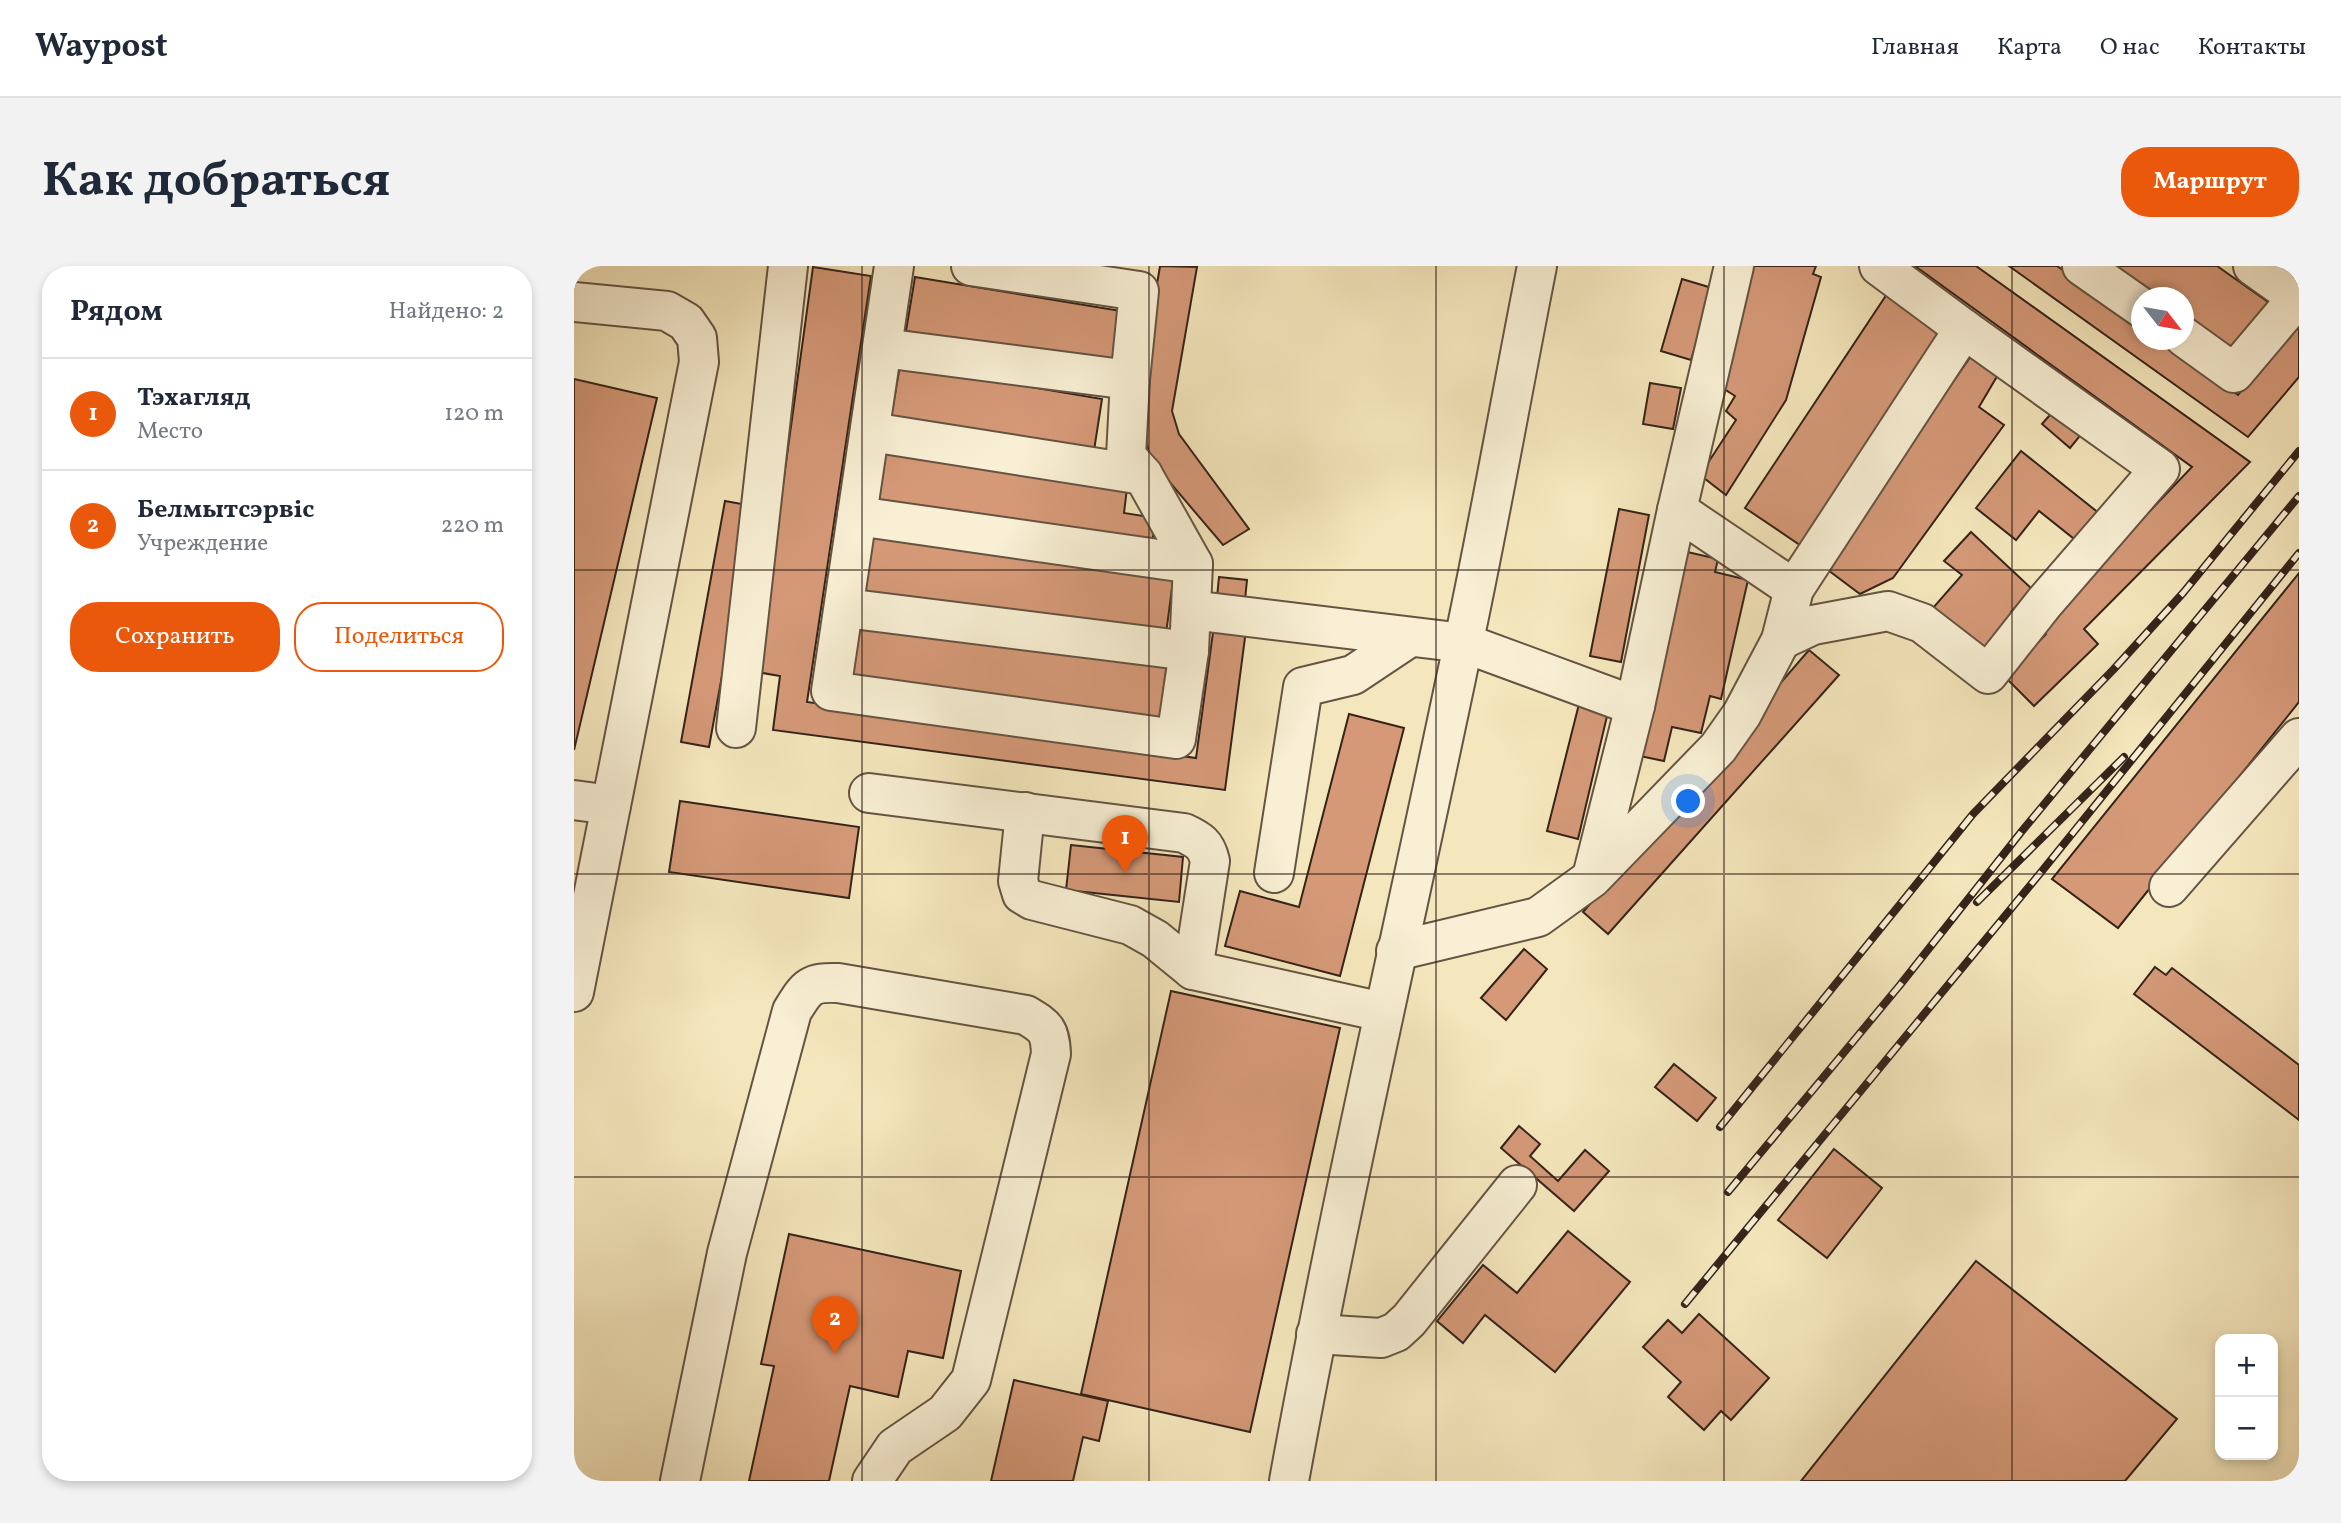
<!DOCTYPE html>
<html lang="ru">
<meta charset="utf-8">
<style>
:root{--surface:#fff;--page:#f2f2f3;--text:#1f2937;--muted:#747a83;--line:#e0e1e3;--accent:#ea580c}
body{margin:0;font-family:Vollkorn,serif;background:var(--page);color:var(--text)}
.controls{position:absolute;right:21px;bottom:21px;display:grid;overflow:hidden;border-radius:14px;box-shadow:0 4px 10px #0003}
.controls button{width:63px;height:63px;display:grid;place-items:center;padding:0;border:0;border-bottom:2px solid var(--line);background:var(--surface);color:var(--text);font:35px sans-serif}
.compass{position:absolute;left:1557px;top:21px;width:63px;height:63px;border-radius:50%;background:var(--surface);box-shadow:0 4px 10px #0003;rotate:121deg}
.you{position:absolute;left:1115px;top:536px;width:24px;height:24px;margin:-18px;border:5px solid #fff;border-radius:50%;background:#1a73e8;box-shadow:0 0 0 10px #1a73e833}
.badge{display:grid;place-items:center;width:46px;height:46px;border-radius:50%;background:var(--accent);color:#fff;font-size:23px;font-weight:700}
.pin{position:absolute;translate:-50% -58px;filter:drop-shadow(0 2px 4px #0008)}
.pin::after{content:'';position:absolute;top:37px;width:24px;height:21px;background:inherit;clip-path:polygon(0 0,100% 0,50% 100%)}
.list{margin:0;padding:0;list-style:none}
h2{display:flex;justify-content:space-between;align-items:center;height:91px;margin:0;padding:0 28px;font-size:30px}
h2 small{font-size:23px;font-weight:400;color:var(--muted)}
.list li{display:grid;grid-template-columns:46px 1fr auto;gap:21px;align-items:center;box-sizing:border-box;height:112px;padding:0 28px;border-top:2px solid var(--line)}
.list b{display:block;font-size:26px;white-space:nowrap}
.list p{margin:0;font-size:23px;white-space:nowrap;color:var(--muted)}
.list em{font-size:23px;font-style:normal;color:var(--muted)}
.actions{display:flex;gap:14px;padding:21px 28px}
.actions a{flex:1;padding:16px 0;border:2px solid var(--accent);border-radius:28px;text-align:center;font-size:24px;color:var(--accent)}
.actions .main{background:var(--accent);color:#fff}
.map{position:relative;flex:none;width:1725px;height:1215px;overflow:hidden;border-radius:28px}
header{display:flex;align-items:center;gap:42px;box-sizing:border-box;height:98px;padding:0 35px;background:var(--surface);border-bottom:2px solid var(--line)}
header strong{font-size:33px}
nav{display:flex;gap:38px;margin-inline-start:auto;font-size:24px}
.intro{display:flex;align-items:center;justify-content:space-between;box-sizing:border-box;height:168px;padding:0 42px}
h1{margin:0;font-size:49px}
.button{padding:18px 32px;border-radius:28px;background:var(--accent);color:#fff;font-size:24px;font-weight:700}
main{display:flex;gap:42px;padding:0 42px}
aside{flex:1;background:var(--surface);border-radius:28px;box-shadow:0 4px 10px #0003}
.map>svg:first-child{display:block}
.building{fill:#d59978;stroke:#35231a;stroke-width:2}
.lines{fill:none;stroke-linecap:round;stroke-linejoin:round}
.minor-casing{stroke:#655443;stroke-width:42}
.minor{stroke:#f8efd4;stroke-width:38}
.rail-casing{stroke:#35231a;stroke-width:8}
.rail{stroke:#f8efd4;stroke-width:5;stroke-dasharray:16;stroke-linecap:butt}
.grid{fill:none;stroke:#35231a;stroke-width:2;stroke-opacity:0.55}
</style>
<header>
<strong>Waypost</strong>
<nav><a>Главная</a><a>Карта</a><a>О нас</a><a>Контакты</a></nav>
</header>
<div class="intro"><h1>Как добраться</h1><a class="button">Маршрут</a></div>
<main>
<aside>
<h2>Рядом<small>Найдено: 2</small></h2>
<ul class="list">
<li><span class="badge">1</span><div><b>Тэхагляд</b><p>Место</p></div><em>120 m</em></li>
<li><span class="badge">2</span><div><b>Белмытсэрвіс</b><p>Учреждение</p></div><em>220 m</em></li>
</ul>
<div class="actions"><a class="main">Сохранить</a><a>Поделиться</a></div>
</aside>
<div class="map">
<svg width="1725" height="1215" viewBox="0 0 1725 1215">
<rect width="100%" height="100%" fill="#f5e7bd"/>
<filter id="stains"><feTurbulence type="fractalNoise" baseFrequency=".00286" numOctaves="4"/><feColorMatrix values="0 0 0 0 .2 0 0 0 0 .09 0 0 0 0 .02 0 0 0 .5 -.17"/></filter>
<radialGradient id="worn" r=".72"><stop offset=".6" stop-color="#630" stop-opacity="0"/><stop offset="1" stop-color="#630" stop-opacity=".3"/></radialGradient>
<g class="building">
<path d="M586 0 623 1 598 145 605 168 675 263 649 279 576 193 564 133Z"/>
<path d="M1175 0H1242L1239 8 1247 11 1212 134 1152 229 1126 209 1162 154 1152 145 1161 130 1144 119Z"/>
<path d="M1341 0H1402L1676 196 1510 363 1524 378 1460 440 1431 411 1472 368 1467 359 1618 201Z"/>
<path d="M1435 0H1483L1568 60V74H1586L1664 129 1725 57V111L1674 171Z"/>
<path d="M1541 0H1643L1694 36 1659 86 1610 50V32H1584Z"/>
<path d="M239 1 297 10 233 436 622 492 640 359 672 364 651 524 199 464 206 410 183 406Z"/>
<path d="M341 11 553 46 544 100 332 65Z"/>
<path d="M1108 13 1138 22 1117 94 1087 85Z"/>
<path d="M1315 25 1370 62 1226 279 1171 242Z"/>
<path d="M1397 90 1425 107 1405 141 1430 159 1319 312 1286 328 1250 301Z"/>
<path d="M326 99 528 133 519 191 316 157Z"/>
<path d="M0 113 83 132 0 484Z"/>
<path d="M1076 117 1107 122 1099 163 1069 158Z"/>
<path d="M1482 142 1510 165 1496 182 1468 158Z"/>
<path d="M310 184 553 222 550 247 582 252 578 277 302 234Z"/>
<path d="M1447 185 1526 248 1504 276 1465 245 1442 274 1402 242Z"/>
<path d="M151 235 179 240 135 481 107 476Z"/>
<path d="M1045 243 1075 249 1047 396 1016 390Z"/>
<path d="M296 265 600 307 592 368 287 326Z"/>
<path d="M1397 266 1458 323 1437 346 1445 353 1414 386 1358 343 1388 309 1370 295Z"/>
<path d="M1109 285 1144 293 1141 306 1174 314 1147 433 1136 430 1127 467 1098 461 1090 495 1061 489Z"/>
<path d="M1725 307V436L1544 662 1478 613Z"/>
<path d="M645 311 673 314 671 334 643 331Z"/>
<path d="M277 355 593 396 586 452 270 411Z"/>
<path d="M1235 384 1265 409 1034 668 1009 646Z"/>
<path d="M1005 438 1034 446 1004 573 973 565Z"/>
<path d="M775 448 830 462 766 710 651 680 666 625 725 641Z"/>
<path d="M106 535 285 561 275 632 95 606Z"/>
<path d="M497 579 609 591 605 636 492 624Z"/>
<path d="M950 683 973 703 932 754 907 732Z"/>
<path d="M1581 701 1592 709 1598 702 1725 799V854L1560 728Z"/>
<path d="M597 725 766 762 676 1166 507 1128Z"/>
<path d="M1100 798 1142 832 1123 855 1081 821Z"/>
<path d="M945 860 966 878 956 890 984 915 1011 884 1035 905 1000 945 927 882Z"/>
<path d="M1260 883 1308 922 1253 992 1204 954Z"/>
<path d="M994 965 1056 1016 981 1106 911 1049 889 1077 863 1055 909 999 943 1027Z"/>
<path d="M215 968 387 1005 369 1092 334 1085 324 1131 276 1120 255 1215H175L200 1100 187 1098Z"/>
<path d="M1402 995 1603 1153 1551 1215H1227Z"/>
<path d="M1125 1048 1195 1112 1157 1154 1147 1145 1130 1164 1094 1131 1107 1116 1069 1081 1094 1054 1108 1067Z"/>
<path d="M440 1114 534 1135 525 1175 509 1171 499 1215H417Z"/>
</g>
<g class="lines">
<g class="minor-casing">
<g id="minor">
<path d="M320 0 257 425 602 473 615 385 619 298 569 209 552 190 556 114 565 25 397 0"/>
<path d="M1508 0 1568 42"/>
<path d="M1679 0 1724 32"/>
<path d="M0 36 93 45 112 56 123 72 125 96 0 726"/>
<path d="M1610 71 1660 107 1725 30"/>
<path d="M309 82 556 114"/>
<path d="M297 166 569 209"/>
<path d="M1103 244 1220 323"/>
<path d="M283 250 619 298"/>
<path d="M271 342 615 385"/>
<path d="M617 344 890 377 1061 440"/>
<path d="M1207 374 1239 359 1314 345 1348 357 1414 408 1470 337 1586 203 1390 63 1305 0"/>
<path d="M162 462 214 0"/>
<path d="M295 527 610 567C625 574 632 578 636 595L619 704 809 746"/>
<path d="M0 534 37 539"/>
<path d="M451 546 444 615 448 628 458 634 556 659 581 673 619 704"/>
<path d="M700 607 729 421 779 409 836 371"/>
<path d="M1018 611 1061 440 1103 244 1160 0"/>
<path d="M1595 621 1725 472"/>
<path d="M822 685 964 651 1018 612 1144 482 1168 448 1207 374 1220 323 1390 63"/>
<path d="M742 1068 807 1072 822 1066 835 1054 943 919"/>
<path d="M106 1215 153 987 218 745C233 721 235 716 264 717L452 749C472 761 476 764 477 788L397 1114 371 1147 321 1181 298 1215"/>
<path d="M715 1215C766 935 831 658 889 379 916 253 938 126 963 0"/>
</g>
</g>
<use href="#minor" class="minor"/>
<g class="rail-casing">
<g id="rail">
<path d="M1403 636 1550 491"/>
<path d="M1146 861 1399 548 1539 404 1609 327 1725 185"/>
<path d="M1154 926 1326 719 1448 565 1725 230"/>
<path d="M1111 1038 1468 605 1725 287"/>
</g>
</g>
<use href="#rail" class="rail"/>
</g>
<path class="grid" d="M288 0V1215M575 0V1215M862 0V1215M1150 0V1215M1438 0V1215M0 304H1725M0 608H1725M0 911H1725"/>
<rect width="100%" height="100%" filter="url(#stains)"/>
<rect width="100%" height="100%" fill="url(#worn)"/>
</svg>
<div class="controls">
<button>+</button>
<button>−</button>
</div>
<svg class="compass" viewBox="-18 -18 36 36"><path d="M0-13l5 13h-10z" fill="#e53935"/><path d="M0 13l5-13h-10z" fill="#747a83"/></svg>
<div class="you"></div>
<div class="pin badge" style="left:551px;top:607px">1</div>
<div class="pin badge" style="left:261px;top:1088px">2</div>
</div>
</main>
